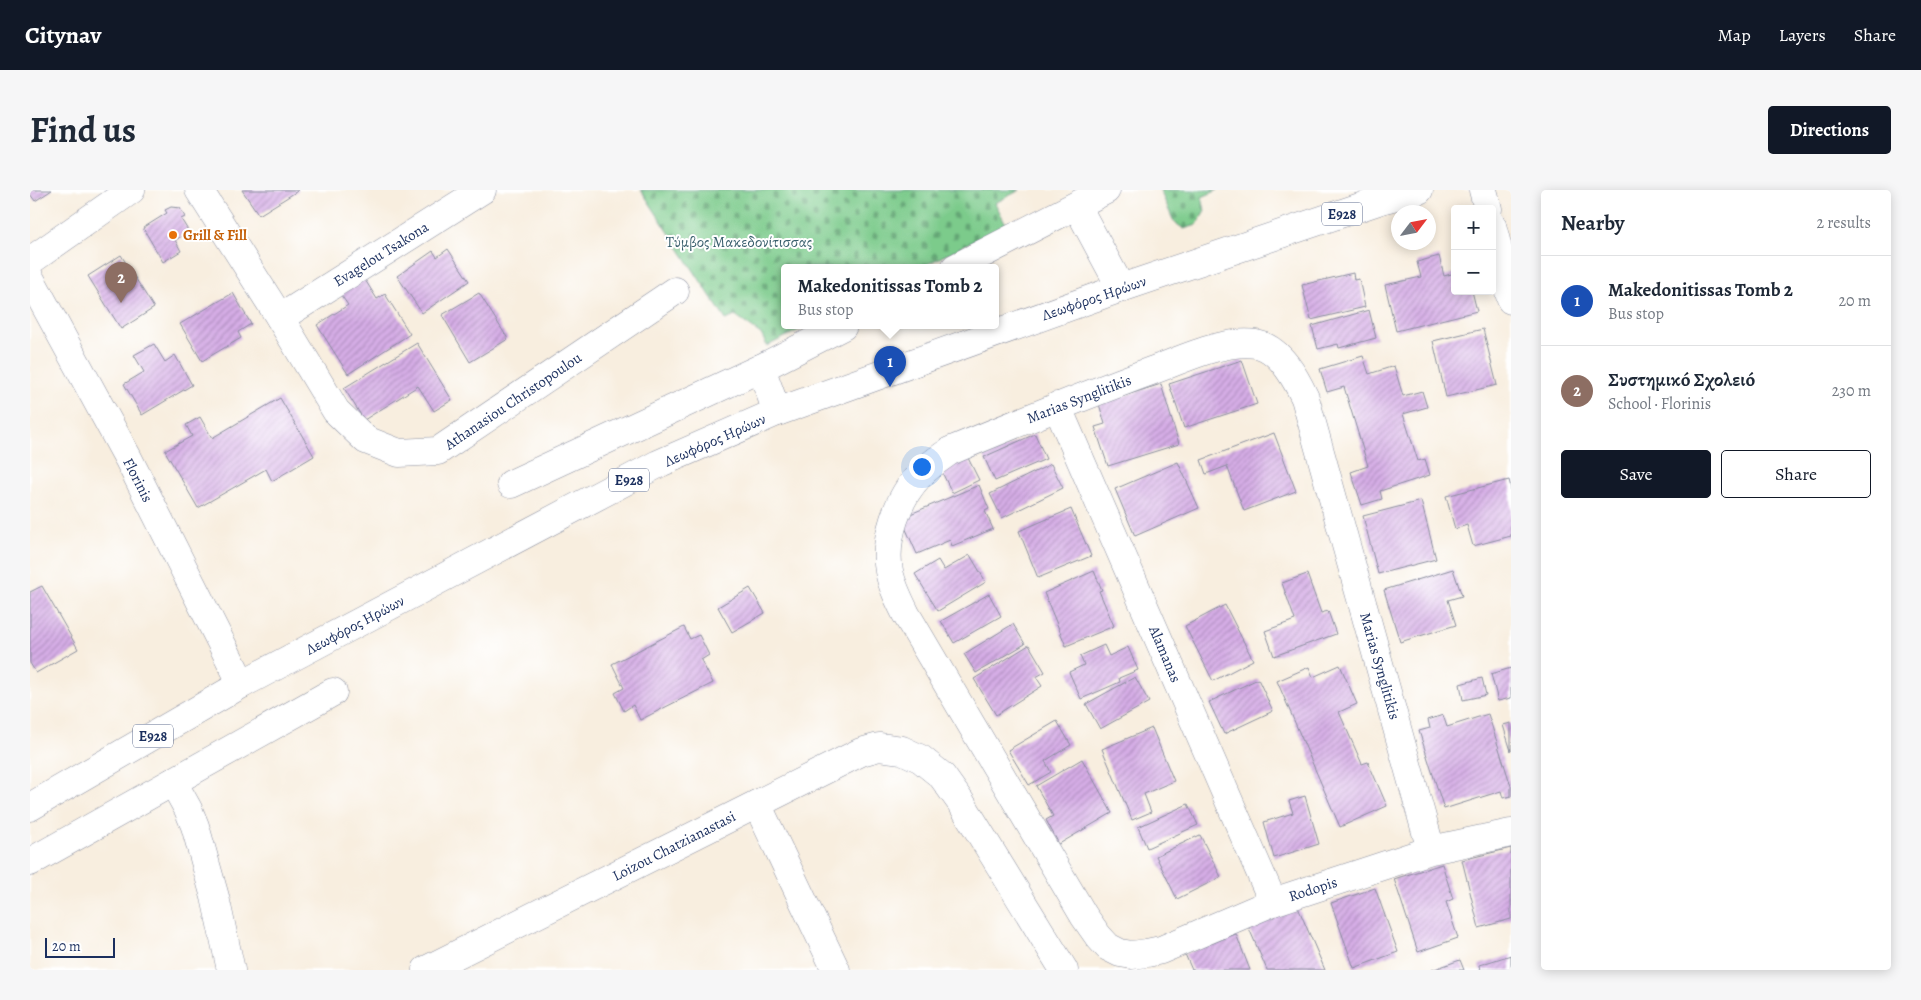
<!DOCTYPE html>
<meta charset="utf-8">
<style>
:root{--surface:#fff;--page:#f6f6f7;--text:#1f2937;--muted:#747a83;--line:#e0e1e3;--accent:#111827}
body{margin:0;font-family:Alegreya,serif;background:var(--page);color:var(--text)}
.controls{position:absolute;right:15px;top:15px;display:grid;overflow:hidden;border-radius:5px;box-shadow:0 2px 12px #0003}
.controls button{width:45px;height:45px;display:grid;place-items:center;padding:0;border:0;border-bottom:1px solid var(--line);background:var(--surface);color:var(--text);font:25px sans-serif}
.compass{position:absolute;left:1361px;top:15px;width:45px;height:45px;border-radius:50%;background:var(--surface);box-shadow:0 2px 12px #0003;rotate:58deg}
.scale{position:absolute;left:15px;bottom:12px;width:70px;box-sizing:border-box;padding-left:5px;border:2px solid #1b2f5e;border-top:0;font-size:14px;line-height:18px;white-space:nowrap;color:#1b2f5e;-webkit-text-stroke:4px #fff;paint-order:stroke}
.you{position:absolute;left:891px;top:276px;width:18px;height:18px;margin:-12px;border:4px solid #fff;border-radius:50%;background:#1a73e8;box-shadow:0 0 0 8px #1a73e833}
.badge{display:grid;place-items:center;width:32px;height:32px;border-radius:50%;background:var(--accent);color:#fff;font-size:16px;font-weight:700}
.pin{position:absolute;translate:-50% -41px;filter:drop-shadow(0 1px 2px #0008)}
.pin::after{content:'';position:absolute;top:26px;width:18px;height:15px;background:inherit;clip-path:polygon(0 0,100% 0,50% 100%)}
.popup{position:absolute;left:751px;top:74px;width:218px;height:65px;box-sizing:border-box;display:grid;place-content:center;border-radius:5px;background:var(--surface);filter:drop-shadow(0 1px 4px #0005);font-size:16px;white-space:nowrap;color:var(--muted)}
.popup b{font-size:19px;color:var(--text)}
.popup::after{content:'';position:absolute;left:50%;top:100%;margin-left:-10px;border:10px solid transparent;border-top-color:var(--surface)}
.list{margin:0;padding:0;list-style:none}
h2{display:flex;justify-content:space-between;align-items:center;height:65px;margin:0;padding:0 20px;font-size:21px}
h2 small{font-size:16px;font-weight:400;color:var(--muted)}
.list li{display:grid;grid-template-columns:32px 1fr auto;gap:15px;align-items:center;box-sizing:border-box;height:90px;padding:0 20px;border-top:1px solid var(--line)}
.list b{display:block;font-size:19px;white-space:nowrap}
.list p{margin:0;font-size:16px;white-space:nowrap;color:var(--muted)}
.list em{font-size:16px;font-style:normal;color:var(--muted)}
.actions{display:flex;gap:10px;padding:15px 20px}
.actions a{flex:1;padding:11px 0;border:1px solid var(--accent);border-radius:5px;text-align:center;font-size:18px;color:var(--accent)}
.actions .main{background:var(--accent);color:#fff}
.map{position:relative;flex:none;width:1481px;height:780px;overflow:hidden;border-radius:5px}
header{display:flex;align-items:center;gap:30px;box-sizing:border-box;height:70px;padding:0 25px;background:var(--accent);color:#fff}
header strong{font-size:24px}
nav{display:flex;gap:28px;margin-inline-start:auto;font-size:18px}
.intro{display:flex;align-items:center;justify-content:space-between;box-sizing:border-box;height:120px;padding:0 30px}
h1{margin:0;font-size:35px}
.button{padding:12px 22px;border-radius:5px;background:var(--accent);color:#fff;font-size:18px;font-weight:700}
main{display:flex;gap:30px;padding:0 30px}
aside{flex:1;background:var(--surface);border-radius:5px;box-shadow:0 2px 12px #0003}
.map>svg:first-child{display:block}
.cemetery{fill:url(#cemetery-stones);stroke:#4b7d74}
.building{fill:url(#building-hatch)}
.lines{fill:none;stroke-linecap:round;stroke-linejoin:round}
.minor-casing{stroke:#8a8e9e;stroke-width:29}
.major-casing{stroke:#8a8e9e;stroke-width:29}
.minor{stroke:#fff;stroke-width:28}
.major{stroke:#fff;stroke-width:28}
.food-dot{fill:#e8710a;stroke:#fff;stroke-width:2}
.labels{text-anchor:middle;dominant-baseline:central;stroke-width:4;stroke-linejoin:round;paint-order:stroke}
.shield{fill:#fff;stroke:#5f6d8e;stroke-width:1}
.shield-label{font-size:14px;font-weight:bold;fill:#1b2f5e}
.food-label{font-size:15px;font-weight:bold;fill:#c56008;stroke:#fff;text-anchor:start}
.park-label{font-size:15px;fill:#385e6c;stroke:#fff}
.street-label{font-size:15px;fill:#1b2f5e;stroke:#fff}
</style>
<header>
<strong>Citynav</strong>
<nav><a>Map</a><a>Layers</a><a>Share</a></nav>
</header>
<div class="intro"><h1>Find us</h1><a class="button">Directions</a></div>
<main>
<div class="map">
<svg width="1481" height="780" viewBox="0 0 1481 780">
<defs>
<pattern id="cemetery-stones" width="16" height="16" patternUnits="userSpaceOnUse" patternTransform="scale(1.25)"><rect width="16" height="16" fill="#7bcb8b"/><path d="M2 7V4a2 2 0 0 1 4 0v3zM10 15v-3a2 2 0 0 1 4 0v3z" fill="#64a575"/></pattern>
<pattern id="building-hatch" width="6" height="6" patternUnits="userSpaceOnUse" patternTransform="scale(1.25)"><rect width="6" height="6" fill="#d6ade6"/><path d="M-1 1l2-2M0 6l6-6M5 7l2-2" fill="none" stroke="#ad8dbe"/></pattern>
</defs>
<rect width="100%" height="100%" fill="#fff"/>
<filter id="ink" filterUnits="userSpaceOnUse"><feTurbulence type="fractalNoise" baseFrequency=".02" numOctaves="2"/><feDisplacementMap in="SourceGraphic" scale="10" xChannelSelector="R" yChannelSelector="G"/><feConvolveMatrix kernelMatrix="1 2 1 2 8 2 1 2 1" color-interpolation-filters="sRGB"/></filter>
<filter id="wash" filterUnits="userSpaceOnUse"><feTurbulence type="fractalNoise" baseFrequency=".0096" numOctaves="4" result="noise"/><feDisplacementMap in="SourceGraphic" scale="20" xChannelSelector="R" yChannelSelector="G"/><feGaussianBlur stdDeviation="1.12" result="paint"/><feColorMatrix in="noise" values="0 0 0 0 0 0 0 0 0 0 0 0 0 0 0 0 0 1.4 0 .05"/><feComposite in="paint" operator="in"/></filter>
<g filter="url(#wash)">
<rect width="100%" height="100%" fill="#f8eedf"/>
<g class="cemetery">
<path d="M611 0H990L965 13 976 34 890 78H755V136H777L737 156 731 144 705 126 696 130Z"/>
<path d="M1130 0H1188L1172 7 1175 21 1167 35 1154 39 1144 32Z"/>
</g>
<g id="blocks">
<g class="building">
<path d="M0 0H22L5 11 0 4Z"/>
<path d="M212 0H269L229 25Z"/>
<path d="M141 17 150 18 155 27 151 29 159 42 145 50 151 61 133 72 113 38 137 23 135 20Z"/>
<path d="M418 59 439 91 392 123 367 86 403 61 407 67Z"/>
<path d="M91 65 124 118 91 139 58 86Z"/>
<path d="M1409 66 1414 86 1425 83V101H1442L1447 121 1366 141 1355 95 1391 87 1387 72Z"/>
<path d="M1323 83 1324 90 1329 89 1335 117 1281 130 1272 95Z"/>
<path d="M332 85 347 109 355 104 380 144 318 184 287 135 318 115 308 101Z"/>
<path d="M203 103 221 134 208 142 211 148 172 171 150 134Z"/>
<path d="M449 103 478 149 440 172 412 125Z"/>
<path d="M1339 120 1346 148 1309 158 1308 154 1288 159 1282 136Z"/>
<path d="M1453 139 1467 195 1416 207 1403 151Z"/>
<path d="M387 153 422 210 404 221 388 196 334 230 314 198Z"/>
<path d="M124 154 135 172 145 165 162 195 112 225 94 194 114 182 104 165Z"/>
<path d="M1333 166 1339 184 1364 176 1373 206 1392 201 1397 217 1373 224 1388 271 1395 269 1400 285 1350 301 1352 309 1332 315 1321 282 1338 276 1314 197 1297 202 1290 179Z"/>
<path d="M1212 170 1227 214 1154 238 1139 194Z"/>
<path d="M1131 194 1149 254 1078 276 1065 237 1075 234 1069 214Z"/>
<path d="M250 208 284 266 242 291 236 279 168 318 135 261 162 246 156 235 170 227 182 248Z"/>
<path d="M1244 243 1266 301 1214 321 1197 276 1176 284 1171 270Z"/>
<path d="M1005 244 1016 269 965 291 954 267Z"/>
<path d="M937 266 949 290 922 303 910 278Z"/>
<path d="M1148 272 1169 318 1105 346 1085 299Z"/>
<path d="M1021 274 1033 298 972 328 960 304Z"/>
<path d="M1479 290 1481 298V346L1443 356 1437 335 1425 339 1416 306Z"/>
<path d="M949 295 959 319 955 321 963 339 922 356 920 350 887 364 871 328Z"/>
<path d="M1391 311 1406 369 1348 384 1333 326Z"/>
<path d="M1041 319 1061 366 1008 388 989 341Z"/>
<path d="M940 365 956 392 908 421 885 384 908 370 914 380Z"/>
<path d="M1423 379 1432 406 1418 410 1426 435 1370 452 1354 400Z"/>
<path d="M1064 381 1072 400 1069 401 1084 436 1036 456 1014 403Z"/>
<path d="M1277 384 1291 423 1298 421 1306 444 1244 466 1235 441 1265 430 1252 393Z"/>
<path d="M12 396 48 459 6 483 0 473V402Z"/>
<path d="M720 398 735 423 702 442 688 417Z"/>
<path d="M959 404 971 426 924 453 911 431Z"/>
<path d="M1195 415 1223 470 1183 491 1155 436Z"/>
<path d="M983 434 995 454 946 483 934 464Z"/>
<path d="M654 437 660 449 669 445 679 465 671 470 683 493 610 530 603 515 594 521 585 503 594 498 582 474Z"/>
<path d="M999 455 1015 482 1006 487 1012 496 966 525 944 489Z"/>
<path d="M1074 455 1079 466 1098 457 1108 480 1089 488 1090 492 1051 509 1039 482 1054 475 1050 466Z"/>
<path d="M1310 475 1327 514 1309 522 1332 574 1338 572 1357 616 1310 637 1247 491 1279 477 1283 487Z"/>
<path d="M1481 478V508L1468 511 1461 484Z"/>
<path d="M1105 487 1119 512 1070 539 1056 514Z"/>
<path d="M1452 488 1456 505 1433 510 1430 494Z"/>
<path d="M1228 489 1243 521 1194 544 1179 512Z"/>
<path d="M1458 524 1481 596V606L1473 608 1471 601 1414 619 1389 541 1400 538 1398 530 1413 525 1417 537Z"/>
<path d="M1027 531 1041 555 1015 571 1021 582 999 595 978 560Z"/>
<path d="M1481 533V561L1473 535Z"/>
<path d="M1122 538 1144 591 1114 604 1121 622 1102 630 1072 559Z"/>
<path d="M1052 569 1082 623 1029 654 1016 630 1023 626 1006 596Z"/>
<path d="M1275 606 1289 654 1244 668 1234 632 1263 623 1259 611Z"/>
<path d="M1158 614 1168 635 1117 658 1108 637Z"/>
<path d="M1170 645 1191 687 1147 709 1126 666Z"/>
<path d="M1481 658V729L1449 738 1432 670Z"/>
<path d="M1412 674 1423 709 1416 712 1428 748 1388 762 1364 689Z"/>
<path d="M1345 698 1368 762 1324 778 1301 713Z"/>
<path d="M1267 715 1295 780H1237L1218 736Z"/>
<path d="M1206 744 1220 780H1162L1155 764Z"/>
<path d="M1481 765V780H1450L1449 775Z"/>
<path d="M1430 770 1434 780H1402Z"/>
</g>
</g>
</g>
<g filter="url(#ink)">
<use href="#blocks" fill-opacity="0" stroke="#8a8e9e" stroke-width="1"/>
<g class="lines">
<g class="minor-casing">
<g id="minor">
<path d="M169 0 250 128 306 221 336 250 369 263 408 261 645 101"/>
<path d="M1453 0 1458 19"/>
<path d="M1047 16 1091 98"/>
<path d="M1462 35 1481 110"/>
<path d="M0 71 101 0"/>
<path d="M925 78 1076 0"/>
<path d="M0 88 98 268 212 494"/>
<path d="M250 128 452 0"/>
<path d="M731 178 747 222"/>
<path d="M1027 216 1243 712"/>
<path d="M481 294 731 178 813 136"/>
<path d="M143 592 158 619 165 636 185 707 201 780"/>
<path d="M727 614 831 562 849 557 872 560 891 569 912 586 932 614 1034 780"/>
<path d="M1401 660 1275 208C1266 189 1250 158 1226 154 1194 149 1152 170 1121 181 1053 206 987 233 920 261 910 268 899 275 890 285 868 307 853 350 859 381 862 396 869 410 876 424L1054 726 1068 746 1078 757 1090 763 1102 765 1117 763 1131 760 1243 712 1401 660 1481 643"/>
<path d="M0 672 303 502"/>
<path d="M396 780 727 614 806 780"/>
</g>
</g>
<g class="major-casing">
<path id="major" d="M0 617 212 494 628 274 747 222 1091 98 1351 10 1389 0"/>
</g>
<use href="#minor" class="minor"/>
<use href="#major" class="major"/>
</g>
</g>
<circle class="food-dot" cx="143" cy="45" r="5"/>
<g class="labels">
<g class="shield">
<rect x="1292" y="12.5" width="40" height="23" rx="4"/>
<rect x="579" y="278.5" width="40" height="23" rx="4"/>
<rect x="103" y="534.5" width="40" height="23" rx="4"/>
</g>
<g class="shield-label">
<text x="1312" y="24">E928</text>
<text x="599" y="290">E928</text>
<text x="123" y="546">E928</text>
</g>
<g class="food-label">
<text x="153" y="45">Grill &amp; Fill</text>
</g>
<g class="park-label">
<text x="709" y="52">Τύμβος Μακεδονίτισσας</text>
</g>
<g class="street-label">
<text transform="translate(351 64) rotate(-32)">Evagelou Tsakona</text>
<text transform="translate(1064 108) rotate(-19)">Λεωφόρος Ηρώων</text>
<text transform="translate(1049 209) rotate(-21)">Marias Synglitikis</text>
<text transform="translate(483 211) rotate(-34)">Athanasiou Christopoulou</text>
<text transform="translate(685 250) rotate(-24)">Λεωφόρος Ηρώων</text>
<text transform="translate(108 290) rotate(63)">Florinis</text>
<text transform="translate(325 435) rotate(-28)">Λεωφόρος Ηρώων</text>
<text transform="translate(1135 464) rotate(67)">Alamanas</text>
<text transform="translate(1350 476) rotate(74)">Marias Synglitikis</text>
<text transform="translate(644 656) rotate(-27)">Loizou Chatzianastasi</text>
<text transform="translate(1283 699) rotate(-18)">Rodopis</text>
</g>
</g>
</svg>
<div class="controls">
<button>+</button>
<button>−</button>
</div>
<svg class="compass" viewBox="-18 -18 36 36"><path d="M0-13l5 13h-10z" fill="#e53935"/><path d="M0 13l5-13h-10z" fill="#747a83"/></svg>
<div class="scale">20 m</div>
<div class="you"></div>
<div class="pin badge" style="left:860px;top:197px;background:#1a4fb4">1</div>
<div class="popup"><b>Makedonitissas Tomb 2</b>Bus stop</div>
<div class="pin badge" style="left:91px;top:113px;background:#8d6e63">2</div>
</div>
<aside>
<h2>Nearby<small>2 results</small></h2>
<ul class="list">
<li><span class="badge" style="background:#1a4fb4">1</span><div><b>Makedonitissas Tomb 2</b><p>Bus stop</p></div><em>20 m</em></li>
<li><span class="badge" style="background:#8d6e63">2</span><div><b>Συστημικó Σχολειó</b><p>School · Florinis</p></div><em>230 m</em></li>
</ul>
<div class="actions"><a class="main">Save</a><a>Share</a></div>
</aside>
</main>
